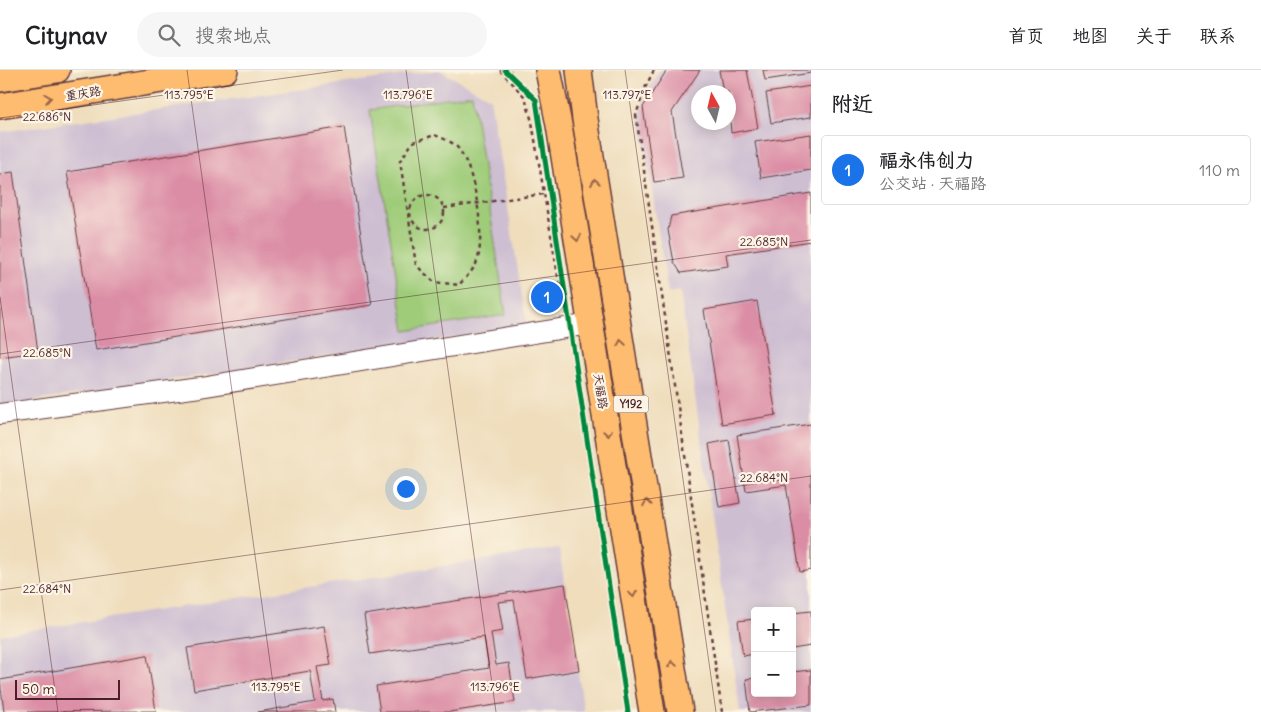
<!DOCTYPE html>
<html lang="zh">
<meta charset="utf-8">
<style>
:root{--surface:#fff;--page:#f6f6f6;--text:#202124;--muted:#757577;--line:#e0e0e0;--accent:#1a73e8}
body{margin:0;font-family:Delius,"LXGW WenKai TC",sans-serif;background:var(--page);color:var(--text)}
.controls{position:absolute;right:15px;bottom:15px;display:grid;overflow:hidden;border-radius:5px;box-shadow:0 2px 12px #0003}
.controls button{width:45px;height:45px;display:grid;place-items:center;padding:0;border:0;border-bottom:1px solid var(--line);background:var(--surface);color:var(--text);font:25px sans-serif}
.compass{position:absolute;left:691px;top:15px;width:45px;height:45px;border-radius:50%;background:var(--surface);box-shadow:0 2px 12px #0003;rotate:352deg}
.scale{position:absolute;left:15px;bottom:12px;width:105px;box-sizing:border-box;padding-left:5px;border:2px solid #4a1f2b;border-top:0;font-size:14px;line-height:18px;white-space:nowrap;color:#4a1f2b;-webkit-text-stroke:4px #fcf5e5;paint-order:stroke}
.you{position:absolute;left:405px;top:418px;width:18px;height:18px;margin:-12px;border:4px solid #fff;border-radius:50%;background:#1a73e8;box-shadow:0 0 0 8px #1a73e833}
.badge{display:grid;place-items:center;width:32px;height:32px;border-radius:50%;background:var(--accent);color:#fff;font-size:16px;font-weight:700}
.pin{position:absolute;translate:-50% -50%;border:2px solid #fff;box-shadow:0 1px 5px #0006}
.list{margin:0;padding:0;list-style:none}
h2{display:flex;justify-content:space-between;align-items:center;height:65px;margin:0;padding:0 20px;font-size:21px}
h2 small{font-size:16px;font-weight:400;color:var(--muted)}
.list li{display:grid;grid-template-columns:32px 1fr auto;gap:15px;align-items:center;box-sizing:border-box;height:70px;margin:0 10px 10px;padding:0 10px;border:1px solid var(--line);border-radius:5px}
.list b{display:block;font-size:19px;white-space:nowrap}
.list p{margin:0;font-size:16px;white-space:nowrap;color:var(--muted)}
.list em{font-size:16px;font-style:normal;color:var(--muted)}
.icon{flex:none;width:28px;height:28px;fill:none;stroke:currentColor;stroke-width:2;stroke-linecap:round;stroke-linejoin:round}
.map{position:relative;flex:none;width:811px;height:642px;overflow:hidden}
header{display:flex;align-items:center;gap:30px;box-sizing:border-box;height:70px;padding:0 25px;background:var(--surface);border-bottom:1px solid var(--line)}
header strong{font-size:24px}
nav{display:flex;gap:28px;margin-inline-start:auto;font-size:18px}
.search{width:350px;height:45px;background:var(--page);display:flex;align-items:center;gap:12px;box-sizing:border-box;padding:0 18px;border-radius:28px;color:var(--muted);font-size:19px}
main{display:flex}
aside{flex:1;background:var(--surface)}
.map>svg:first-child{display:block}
.industrial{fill:#cdbed2;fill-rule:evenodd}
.green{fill:#9fcc79;stroke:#747652}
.building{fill:#db8da5}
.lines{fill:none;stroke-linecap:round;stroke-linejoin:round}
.minor-casing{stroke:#633c41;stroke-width:22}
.major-casing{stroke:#633c41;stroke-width:28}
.path{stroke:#633c41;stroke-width:2.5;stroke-dasharray:4 4;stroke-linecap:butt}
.minor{stroke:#fff;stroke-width:20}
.major{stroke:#febc70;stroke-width:25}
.cycleway-casing{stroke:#fcf5e5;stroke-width:8}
.cycleway{stroke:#00873e;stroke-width:5}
.oneway{stroke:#9b664a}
.ticks{fill:none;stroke:#4a1f2b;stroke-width:1;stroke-opacity:0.45}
.labels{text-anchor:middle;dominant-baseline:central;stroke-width:4.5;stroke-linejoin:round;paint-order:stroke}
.shield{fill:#fcf5e5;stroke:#7f5f63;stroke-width:1}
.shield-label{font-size:11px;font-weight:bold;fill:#4a1f2b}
.street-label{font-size:12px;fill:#4a1f2b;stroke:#fcf5e5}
.ticks-label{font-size:12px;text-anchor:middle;fill:#4a1f2b;stroke:#fcf5e5;stroke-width:4.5;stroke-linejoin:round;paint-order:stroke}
</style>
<header>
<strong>Citynav</strong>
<div class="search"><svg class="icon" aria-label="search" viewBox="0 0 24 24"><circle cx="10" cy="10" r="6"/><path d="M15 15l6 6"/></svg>搜索地点</div>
<nav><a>首页</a><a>地图</a><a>关于</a><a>联系</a></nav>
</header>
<main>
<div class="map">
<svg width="811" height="642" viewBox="0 0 811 642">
<rect width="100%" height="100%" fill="#fcf5e5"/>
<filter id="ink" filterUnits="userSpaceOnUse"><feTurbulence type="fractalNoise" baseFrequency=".02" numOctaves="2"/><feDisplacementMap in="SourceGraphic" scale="10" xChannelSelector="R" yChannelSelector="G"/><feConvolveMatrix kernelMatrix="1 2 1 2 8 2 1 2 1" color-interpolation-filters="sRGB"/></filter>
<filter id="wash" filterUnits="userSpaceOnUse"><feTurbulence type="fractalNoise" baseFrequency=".0096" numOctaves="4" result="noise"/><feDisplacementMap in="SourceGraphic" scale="20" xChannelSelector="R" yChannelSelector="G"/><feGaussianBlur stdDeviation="1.12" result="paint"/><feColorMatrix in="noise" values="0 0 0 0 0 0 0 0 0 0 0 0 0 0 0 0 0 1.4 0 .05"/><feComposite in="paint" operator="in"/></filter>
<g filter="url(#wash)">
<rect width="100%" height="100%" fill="#efddbc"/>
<g class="industrial">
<path d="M439 0 490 28 527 256 0 336V62Z"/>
<path d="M660 0H811V642H740L680 221 668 223 640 44 648 20ZM698 22H728V52H698ZM755 541H792V623H755Z"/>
<path d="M559 478 584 642H0V565Z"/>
</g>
<path class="green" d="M472 24 506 245 405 261 370 40Z"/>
<g id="blocks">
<g class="building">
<path d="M667 0H700L672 42 683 108 654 112 643 37Z"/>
<path d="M719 0H747L758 58 731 63 728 22H723Z"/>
<path d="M763 0H811V3L765 10Z"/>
<path d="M811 16V47L771 53 766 23Z"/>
<path d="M344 57 372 235 96 280 67 102Z"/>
<path d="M811 64V100L761 108 755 72Z"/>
<path d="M13 102 38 282 0 287V104Z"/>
<path d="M811 123V171L726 184 728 196 681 203 674 192 668 160 671 146Z"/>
<path d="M757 231 776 345 722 354 704 240Z"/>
<path d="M811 354V500L800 502 786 415 746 421 737 365Z"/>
<path d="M729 370 740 433 719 437 709 374Z"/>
<path d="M565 514 579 600 527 609 514 530 498 532 503 561 491 563 496 595 509 593 515 632 449 642H380L376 616 489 598 484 567 370 584 364 545Z"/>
<path d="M811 541V576L792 579V543Z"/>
<path d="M755 549V584L743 586 738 551Z"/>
<path d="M324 556 331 595 317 597 323 631 333 629 335 642H258L315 632 310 601 194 620 187 578Z"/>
<path d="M147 585 156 641 4 642 0 610Z"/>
<path d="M811 600V635L750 642 746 609 755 608V623H792V602Z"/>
</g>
</g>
</g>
<g filter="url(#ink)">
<use href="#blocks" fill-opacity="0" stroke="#633c41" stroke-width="1"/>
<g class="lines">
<g class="minor-casing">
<path id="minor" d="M0 344 200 317 590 254"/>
</g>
<g class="major-casing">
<g id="major">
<path d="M548 0 559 55 652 642"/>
<path d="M579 0 585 49 680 642"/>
<path d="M0 9 57 0"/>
<path d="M0 36 225 0"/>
</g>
</g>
<g class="path">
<path d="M500 0 525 27 532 52 564 242"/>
<path d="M654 0 645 18 636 45 722 642"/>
<path d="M506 7 511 0"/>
<path d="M435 65C441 68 451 71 456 76 475 94 487 171 476 194 472 202 464 209 459 215L434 212 416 195 400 91 413 72Z"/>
<circle cx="427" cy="142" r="17"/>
<path d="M444 138 544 124"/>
</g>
<use href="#minor" class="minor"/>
<use href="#major" class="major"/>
<g class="cycleway-casing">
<path id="cycleway" d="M505 0 536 30 628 642"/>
</g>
<use href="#cycleway" class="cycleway"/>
</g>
<defs><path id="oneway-chevron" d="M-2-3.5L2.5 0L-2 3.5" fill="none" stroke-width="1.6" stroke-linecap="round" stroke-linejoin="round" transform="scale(1.25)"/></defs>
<g class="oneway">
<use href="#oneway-chevron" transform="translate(48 28) rotate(-9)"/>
<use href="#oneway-chevron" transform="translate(595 112) rotate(-99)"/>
<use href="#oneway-chevron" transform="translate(577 168) rotate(81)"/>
<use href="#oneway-chevron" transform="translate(621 273) rotate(-99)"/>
<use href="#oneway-chevron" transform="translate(608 363) rotate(81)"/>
<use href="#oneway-chevron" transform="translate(647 433) rotate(-99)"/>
<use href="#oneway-chevron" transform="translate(633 524) rotate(81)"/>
<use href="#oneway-chevron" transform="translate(672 594) rotate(-99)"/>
</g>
</g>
<path class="ticks" d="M187 0 277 642M406 0 496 642M625 0 716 642M0 48 343 0M0 227 58 642M0 284 811 170M0 520 811 406"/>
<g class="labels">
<rect class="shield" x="613.5" y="325.5" width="35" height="17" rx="4"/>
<g class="shield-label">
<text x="631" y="334">Y192</text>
</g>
<g class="street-label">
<text transform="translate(83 23) rotate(-9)">重庆路</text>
<text transform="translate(601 321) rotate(81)">天福路</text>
</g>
</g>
<g class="ticks-label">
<text x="189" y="29">113.795°E</text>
<text x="408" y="29">113.796°E</text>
<text x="627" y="29">113.797°E</text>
<text x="47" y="51">22.686°N</text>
<text x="764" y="176">22.685°N</text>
<text x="47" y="287">22.685°N</text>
<text x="764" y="412">22.684°N</text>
<text x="47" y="523">22.684°N</text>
<text x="276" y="621">113.795°E</text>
<text x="495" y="621">113.796°E</text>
</g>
</svg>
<div class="controls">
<button>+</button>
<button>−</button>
</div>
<svg class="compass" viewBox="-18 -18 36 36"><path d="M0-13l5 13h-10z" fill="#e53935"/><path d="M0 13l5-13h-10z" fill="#757577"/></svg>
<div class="scale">50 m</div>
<div class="you"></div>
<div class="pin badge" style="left:547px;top:227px">1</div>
</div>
<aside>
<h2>附近<small></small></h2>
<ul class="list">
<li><span class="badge">1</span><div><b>福永伟创力</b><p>公交站 · 天福路</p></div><em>110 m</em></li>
</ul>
</aside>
</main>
